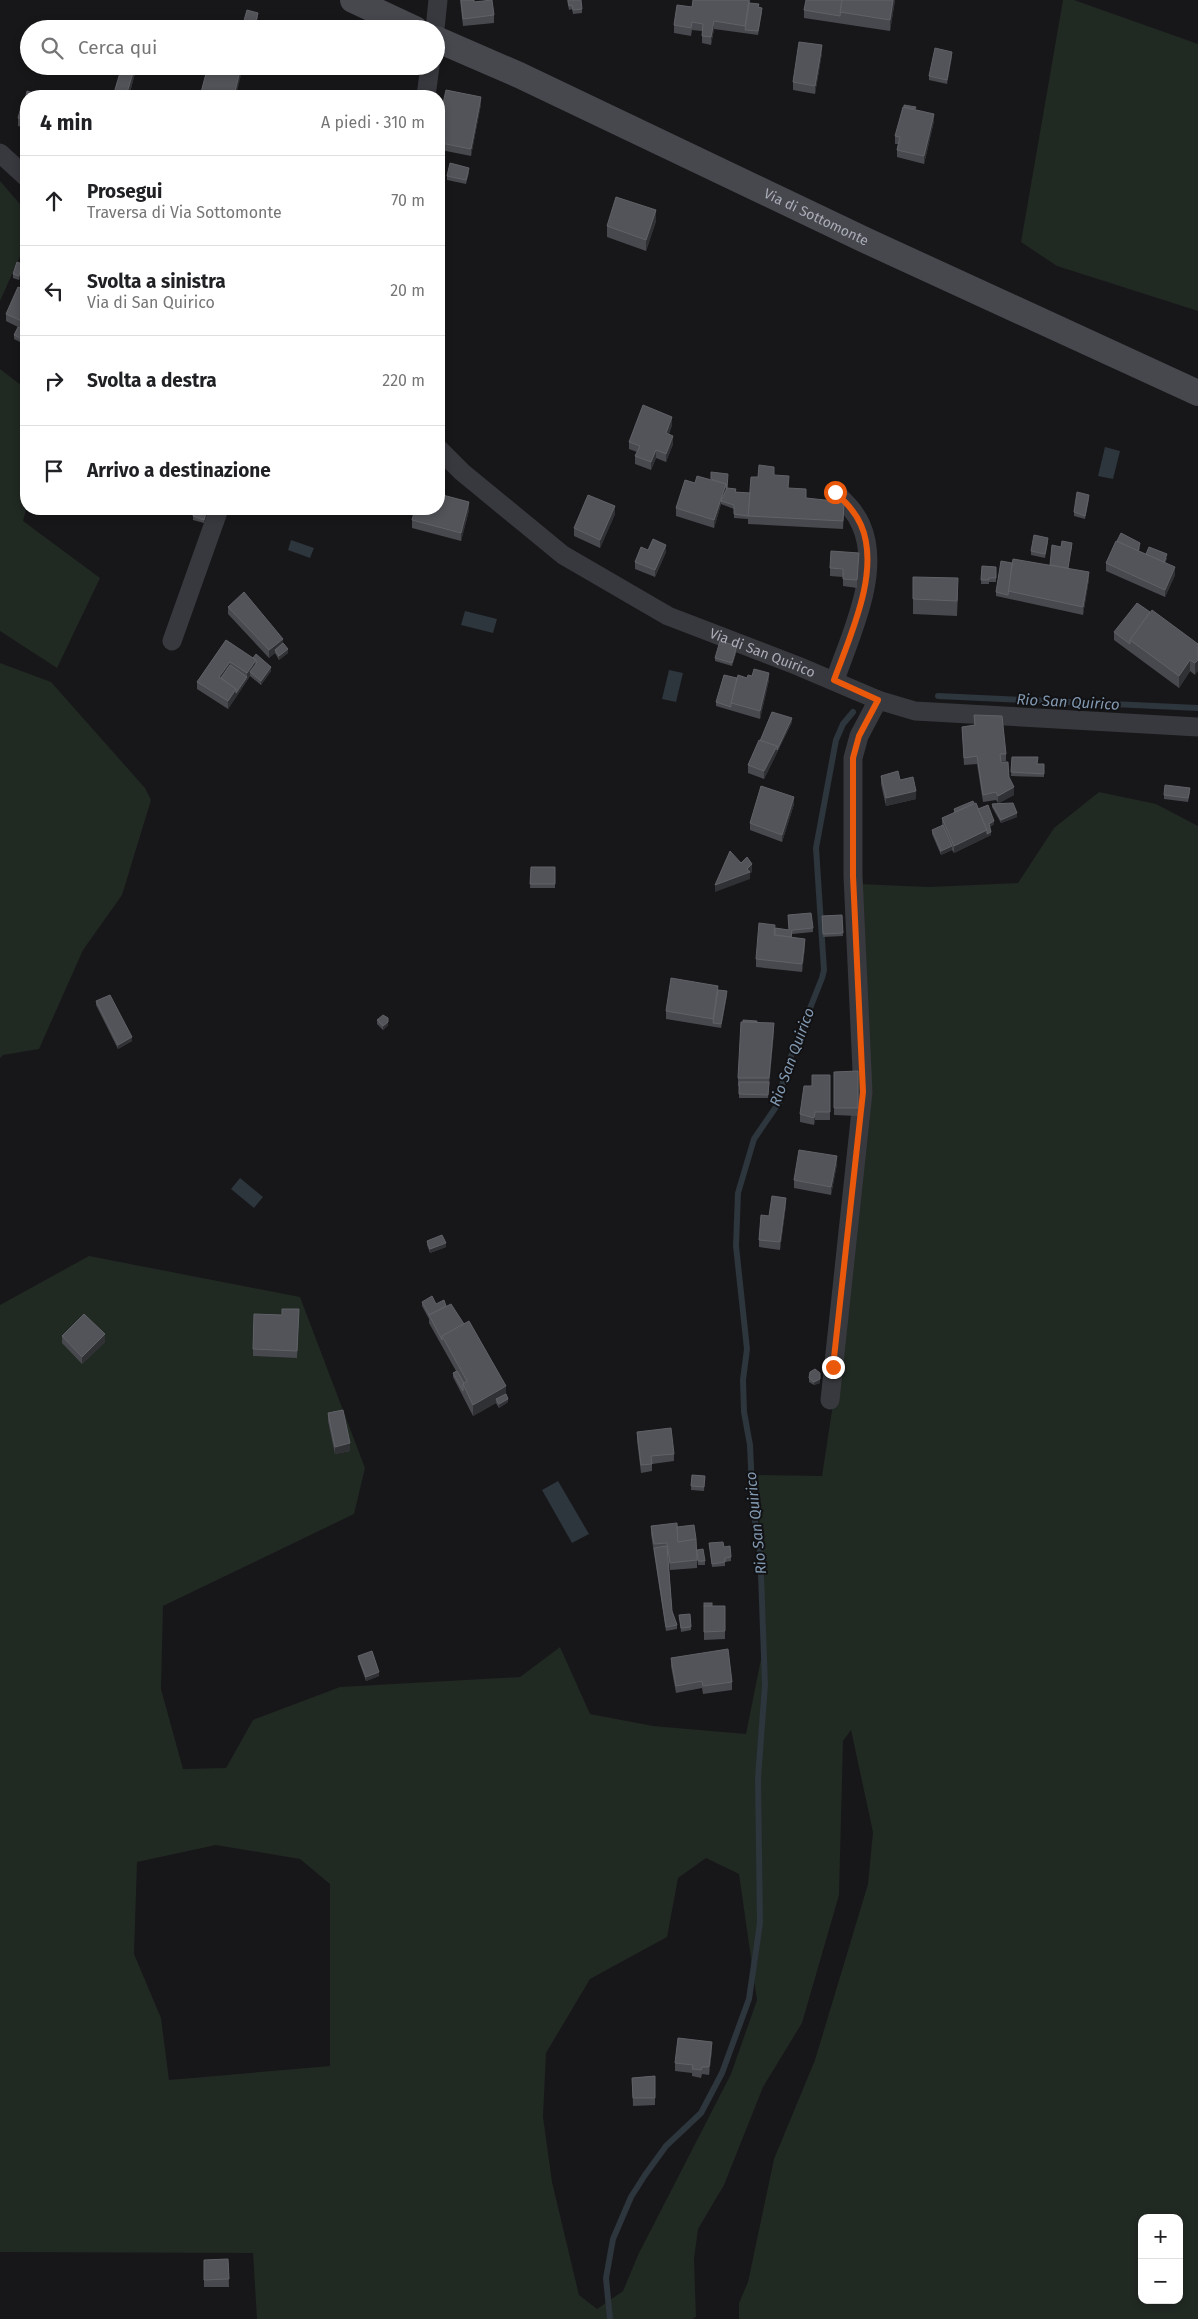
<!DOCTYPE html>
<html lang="it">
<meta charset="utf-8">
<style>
:root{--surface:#fff;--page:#f2f2f2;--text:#202124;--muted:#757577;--line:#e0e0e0}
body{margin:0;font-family:"Fira Sans",sans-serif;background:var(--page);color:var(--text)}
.controls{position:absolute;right:15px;bottom:15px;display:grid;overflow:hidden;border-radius:10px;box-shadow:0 2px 8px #0003}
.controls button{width:45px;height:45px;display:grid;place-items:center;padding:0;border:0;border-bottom:1px solid var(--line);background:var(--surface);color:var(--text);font:25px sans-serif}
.stop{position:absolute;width:15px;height:15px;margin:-11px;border:4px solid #ea580c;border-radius:50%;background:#fff}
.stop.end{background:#ea580c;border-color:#fff;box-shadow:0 1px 5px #0008}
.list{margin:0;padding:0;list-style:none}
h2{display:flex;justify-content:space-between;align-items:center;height:65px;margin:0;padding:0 20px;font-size:21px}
h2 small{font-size:16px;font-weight:400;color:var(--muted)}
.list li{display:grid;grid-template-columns:32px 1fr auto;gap:15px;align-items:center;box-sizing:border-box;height:90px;padding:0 20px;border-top:1px solid var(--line)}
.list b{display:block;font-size:19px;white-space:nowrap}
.list p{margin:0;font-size:16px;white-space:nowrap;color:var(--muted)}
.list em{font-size:16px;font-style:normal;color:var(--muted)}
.icon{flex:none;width:28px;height:28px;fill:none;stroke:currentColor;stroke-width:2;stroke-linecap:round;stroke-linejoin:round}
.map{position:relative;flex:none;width:1198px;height:2319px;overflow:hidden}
.search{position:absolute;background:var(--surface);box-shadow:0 2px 8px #0003;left:20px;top:20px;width:425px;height:55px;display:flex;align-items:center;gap:12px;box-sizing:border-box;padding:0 18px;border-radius:28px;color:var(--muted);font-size:19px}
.panel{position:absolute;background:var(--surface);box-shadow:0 2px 8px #0003;left:20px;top:90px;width:425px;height:425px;border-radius:20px}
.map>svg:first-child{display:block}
.green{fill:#212923;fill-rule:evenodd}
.water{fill:#2d353d}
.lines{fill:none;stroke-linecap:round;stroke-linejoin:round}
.stream{stroke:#2d353d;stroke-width:6}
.street{stroke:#38393e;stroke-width:19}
.secondary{stroke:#46484e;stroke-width:26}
.wall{fill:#48494e}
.shaded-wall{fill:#303134}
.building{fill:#535459;stroke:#606268}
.route{stroke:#ea580c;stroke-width:6}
.labels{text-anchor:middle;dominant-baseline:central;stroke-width:4;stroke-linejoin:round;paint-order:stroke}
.street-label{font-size:14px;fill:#aaadb8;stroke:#121214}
.water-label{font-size:15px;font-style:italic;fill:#8299b2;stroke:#121214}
</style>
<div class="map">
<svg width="1198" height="2319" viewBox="0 0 1198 2319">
<rect width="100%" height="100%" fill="#171719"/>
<g class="green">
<path d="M1063 0H1074L1198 44V311L1057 266 1021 242Z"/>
<path d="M0 181 26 211V243L0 301Z"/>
<path d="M0 369 26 389V509L23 521 100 578 57 668 0 631Z"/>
<path d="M0 663 51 682 145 788 151 800 122 895 83 950 39 1049 3 1055 0 1058Z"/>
<path d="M1099 792 1156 804 1198 826V2319H739V2303L748 2282 774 2159 815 2060 868 1884 873 1832 851 1730 843 1741 839 1895 802 2023 763 2087 724 2185 698 2229 694 2259 696 2317 692 2319H257L253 2253 0 2252V1305L89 1256 300 1297 365 1468 354 1514 163 1606 161 1689 183 1769 226 1768 253 1720 340 1687 520 1677 560 1647 590 1714 653 1726 746 1734 763 1649 758 1475 822 1476 840 1358 870 1094 859 884 929 887 1018 883 1054 828ZM216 1845 300 1859 330 1884V2066L169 2080 161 2018 134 1954 137 1862ZM706 1858 739 1874 757 2000 731 2074 638 2255 623 2291 597 2309 579 2295 552 2182 543 2117 546 2053 590 1979 667 1937 678 1878ZM1142 2218H1179V2300H1142Z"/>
</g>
<g class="water">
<path d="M1105 447 1120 451 1113 479 1098 476Z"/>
<path d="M291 540 314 548 310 558 288 550Z"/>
<path d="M465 611 497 619 493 633 461 625Z"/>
<path d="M669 670 683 673 676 702 662 699Z"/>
<path d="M240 1178 263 1197 254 1208 231 1189Z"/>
<path d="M558 1481 589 1534 572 1543 542 1490Z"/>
</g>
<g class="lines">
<g class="stream">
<path d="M938 696 1198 708"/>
<path d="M610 2319 606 2278 613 2239 631 2197 645 2175 666 2146 701 2113 722 2073 749 1999 760 1923 758 1778 765 1685 760 1547 753 1510 750 1445 744 1412 743 1380 747 1349 736 1246 738 1193 754 1139 780 1101 784 1074 822 978 824 970 816 848 836 740 843 724 853 712"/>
</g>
<g class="street">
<path d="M435 29 438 0"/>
<path d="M426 96 430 66"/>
<path d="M0 153 26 177"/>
<path id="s1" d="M439 449 462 472 563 555 668 616 798 666 878 700 915 711 1198 727"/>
<path d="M172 641 219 509"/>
<path d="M835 680C850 636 882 572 861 525 855 511 845 502 835 492"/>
<path d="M830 1400 863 1092 853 876V758L859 736 878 700"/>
</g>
<g class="secondary">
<path d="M353 0 415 29"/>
<path id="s2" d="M436 39 519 75 867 241 1198 393"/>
</g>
</g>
<g class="wall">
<path d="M460 0H474V2L494 15V23L463 26Z"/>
<path d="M567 0 582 9V13L573 14 572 9 569 10Z"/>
<path d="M750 0V3L759 8 762 12 758 35 714 29 711 45 702 43V31L692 30 691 36 674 33V25L692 7Z"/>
<path d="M895 0 890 31 804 18V10Z"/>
<path d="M258 16 255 29 243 28V24Z"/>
<path d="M822 53 815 94 793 90V82Z"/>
<path d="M952 56 947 84 929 80V76Z"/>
<path d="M38 66H48L46 72 38 70Z"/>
<path d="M122 66H137L129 96H114V93Z"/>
<path d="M26 96V128L18 126V118Z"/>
<path d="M481 104 471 156 441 150V143L443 129H439V121Z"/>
<path d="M916 110 934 121 924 164 897 157V150L898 144H895V136Z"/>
<path d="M469 172 466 184 447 180V176Z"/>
<path d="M656 221 646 251 607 237V226Z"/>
<path d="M22 268 19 280 13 278V274Z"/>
<path d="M26 290V345L14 339V335L20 328 6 321V314Z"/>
<path d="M672 425 669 434 673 444 666 462 656 458 651 470 635 464V456L637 452 629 449V442Z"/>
<path d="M774 475 788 488 806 498 844 509 843 529 748 524V519L734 518V509L721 504 714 528 676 516V508L695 483 728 488 735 492 750 493 758 477Z"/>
<path d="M1089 499 1085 519 1074 516V512Z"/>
<path d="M195 509H208L204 523 193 520V516Z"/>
<path d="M469 510 461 541 412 528V520Z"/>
<path d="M615 514 600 548 574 536V528Z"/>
<path d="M1048 542 1045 558 1031 555V551Z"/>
<path d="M1061 547H1072L1068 568 1089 579 1083 615 996 596V592L1012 563 1050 565Z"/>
<path d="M1140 547 1139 551 1146 554 1167 558 1165 563 1175 575 1165 597 1106 571V563Z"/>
<path d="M666 552 655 577 635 569V562Z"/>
<path d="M859 561 857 588 843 586V577L830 576V568Z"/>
<path d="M982 566 996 567V582H989V584H981Z"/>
<path d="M958 593 957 616 913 614V599Z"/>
<path d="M228 607 288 653 279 660 275 653 269 658 228 614Z"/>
<path d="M1114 632 1198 644 1195 675 1190 671 1179 688 1114 640Z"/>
<path d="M226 640 271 671 261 685 250 676 228 709 197 689V682Z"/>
<path d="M737 650 732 666 715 661V658Z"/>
<path d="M737 678H747L769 680 760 719 716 706V702Z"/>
<path d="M974 715 1006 754V761H1001L1009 777 1014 795 998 803 1017 817 1001 823 992 807V804L998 803 996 800 983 802 977 764 964 765 962 727 974 725Z"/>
<path d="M792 722 764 779 748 773V765L760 741Z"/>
<path d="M1012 757 1038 764H1044V777L1011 776Z"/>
<path d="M881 776 900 780 916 799 886 806 881 784Z"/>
<path d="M1190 792 1188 802 1164 799V795Z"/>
<path d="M794 804 782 842 750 830V823Z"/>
<path d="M954 809H978L994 824 990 827 991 835 954 853 952 850 941 855 932 834V830L942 826V818L954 813Z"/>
<path d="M531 867H555V888H530Z"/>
<path d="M842 915 843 936 823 937 822 916Z"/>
<path d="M775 928 789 930 813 928V932L792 934V937L805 947 802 972 756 967V959Z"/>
<path d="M718 990 727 995 721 1028 666 1019V1011Z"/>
<path d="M96 1001 132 1041 118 1049 96 1005Z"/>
<path d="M377 1020 388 1025 383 1030 377 1024Z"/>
<path d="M757 1022 774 1031 768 1098H739V1086H738V1078Z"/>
<path d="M858 1071V1116L834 1115V1072Z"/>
<path d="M830 1075V1120H815L814 1125 800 1122V1114L812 1086Z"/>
<path d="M837 1164 831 1195 794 1188V1180Z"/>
<path d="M786 1205 780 1250 759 1247V1240L769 1216Z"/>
<path d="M427 1241 446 1247 430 1253 427 1245Z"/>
<path d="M422 1302 446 1306 506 1394 508 1402 499 1408 496 1403 473 1416 453 1377V1373L456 1371 429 1323V1319L422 1306Z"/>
<path d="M299 1309 297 1358 253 1356V1349L282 1315Z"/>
<path d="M62 1336 105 1342 82 1364 62 1343Z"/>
<path d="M820 1377V1383L814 1385 809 1382V1378Z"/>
<path d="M328 1413 350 1451 335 1454 328 1421Z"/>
<path d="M637 1432 674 1454V1461L652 1464V1471L641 1473 637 1440Z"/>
<path d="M692 1475 705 1476 704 1491 691 1490Z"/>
<path d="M651 1526 677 1527 697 1560V1568L670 1570 668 1554 672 1611 677 1625V1629L666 1631 651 1534Z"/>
<path d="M709 1543 724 1547 731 1557V1561L725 1562V1566L712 1567Z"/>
<path d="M697 1553 705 1561V1565H698Z"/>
<path d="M704 1603 712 1606H725V1639L704 1640Z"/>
<path d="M679 1615 691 1627V1630L681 1632Z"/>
<path d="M358 1656 379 1676 366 1681 358 1659Z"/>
<path d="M671 1658 732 1682V1690L703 1694 702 1688 676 1693 671 1666Z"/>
<path d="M712 2050 709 2075 702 2074 701 2078 692 2076V2073L675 2071V2063Z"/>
<path d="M655 2076V2105L633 2106 632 2078Z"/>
<path d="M228 2259 229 2287H204V2260Z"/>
</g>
<g class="shaded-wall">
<path d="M893 0H895L890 31V20Z"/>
<path d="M714 21V29L711 45V37Z"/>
<path d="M822 45V53L815 94V86Z"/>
<path d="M952 52V56L947 84V80Z"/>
<path d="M135 66H137L129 96H126Z"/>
<path d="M241 66 242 71 236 96H234Z"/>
<path d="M481 97V104L471 156V149Z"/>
<path d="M934 114V121L924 164V156Z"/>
<path d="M656 210V221L646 251V240Z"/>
<path d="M22 264V268L19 280V276Z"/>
<path d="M672 417V425L666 441V433Z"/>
<path d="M673 436V444L666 462V454Z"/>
<path d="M656 450V458L651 470V462Z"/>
<path d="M726 484V491L721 501V504L714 528V520Z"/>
<path d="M469 502V510L461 541V533Z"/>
<path d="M615 506V514L600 548V540Z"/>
<path d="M207 509H208L204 523V520Z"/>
<path d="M666 545V552L655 577V570Z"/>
<path d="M859 553V561L857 588V580Z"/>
<path d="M1175 567V575L1165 597V590Z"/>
<path d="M1089 572V579L1083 615V607Z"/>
<path d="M283 639V647L275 650V653L269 658V650Z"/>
<path d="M737 646V650L732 666V663Z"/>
<path d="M288 649V653L279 660V656Z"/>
<path d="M256 660V667L250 672V676L228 709V701L236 689 247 677V673Z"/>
<path d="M1190 660V671L1179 688V676Z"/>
<path d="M1198 660V671L1195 675V663Z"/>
<path d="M230 662V669L219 680V677Z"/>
<path d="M271 667V671L261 685V681Z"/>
<path d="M769 673V680L760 719V711Z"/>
<path d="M792 718V722L764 779V771L777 746Z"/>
<path d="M1014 787V795L998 804V796Z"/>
<path d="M916 791V799L886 806V798Z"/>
<path d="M794 797V804L782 842V835Z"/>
<path d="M1017 813V817L1001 823V820Z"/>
<path d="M994 821V824L989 828V824Z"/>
<path d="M987 830 991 832V835L954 853V846Z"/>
<path d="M952 846V850L941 855V851Z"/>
<path d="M752 864V872L750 874V879L715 892V885L747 869Z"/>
<path d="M805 939V947L802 972V964Z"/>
<path d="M727 991V995L721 1028V1024Z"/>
<path d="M388 1022V1025L383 1030V1026Z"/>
<path d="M774 1023V1031L768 1098 769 1078Z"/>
<path d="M132 1037V1041L118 1049V1045Z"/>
<path d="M815 1112V1120L814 1125V1118Z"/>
<path d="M837 1156V1164L831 1195V1187Z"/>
<path d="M786 1198V1205L780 1250V1242Z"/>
<path d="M446 1243V1247L430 1253V1249Z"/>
<path d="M105 1334V1342L82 1364V1357Z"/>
<path d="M820 1373V1383L814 1385V1382Z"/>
<path d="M506 1386V1398L496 1399V1403L473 1416V1405Z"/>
<path d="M508 1399V1402L499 1408V1404Z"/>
<path d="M350 1443V1451L335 1454V1447Z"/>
<path d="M379 1672V1676L366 1681V1677Z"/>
<path d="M712 2042V2050L709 2075V2067Z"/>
</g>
<g class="building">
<path d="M461 0H474V2L492 0 494 15 463 19Z"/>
<path d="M568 0H581L582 9 573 10 572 5 569 6Z"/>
<path d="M693 0H749L745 26 714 21 711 37 702 36 703 24 692 22 691 28 674 25 677 5 692 7Z"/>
<path d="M806 0H842L840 16 804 10Z"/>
<path d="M842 0H893L890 20 840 12Z"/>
<path d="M749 3 759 4 758 7 762 8 758 31 745 30Z"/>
<path d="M247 10 258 13 254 29H246L247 25 243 24Z"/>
<path d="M799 42 822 45 815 86 793 82Z"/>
<path d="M935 48 952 52 947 80 929 76Z"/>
<path d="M122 66H135L126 96 114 93Z"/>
<path d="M208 66H241L234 96H200Z"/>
<path d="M446 90 481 97 471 149 441 143 445 122 439 121Z"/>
<path d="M27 91 43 96H26V101H25Z"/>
<path d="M23 100 26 101V121L18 118Z"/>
<path d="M904 105 916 107 915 109 904 107Z"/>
<path d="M903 107 934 114 924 156 897 150 900 137 895 136Z"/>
<path d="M450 163 469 168 466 180 447 176Z"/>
<path d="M616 197 656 210 646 240 607 226Z"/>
<path d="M17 262 22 264 19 276 13 274Z"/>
<path d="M18 287 26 290V323L6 314Z"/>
<path d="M18 327 26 331V341L14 335Z"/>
<path d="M643 405 672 417 666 433 673 436 666 454 656 450 651 462 635 456 640 446 629 442Z"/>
<path d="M759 465 774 467V475L789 476 788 488 806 489V498L844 502 843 521 748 516 751 477H758Z"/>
<path d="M711 472 728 474 727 488 736 489 735 492 750 493 748 516 734 514V505L721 501 727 488H726V484L711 479Z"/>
<path d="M697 476 726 484 714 520 676 508 685 480 695 483Z"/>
<path d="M1077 492 1089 495 1085 516 1074 512Z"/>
<path d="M439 494 469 502 461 533 412 520 415 509H439Z"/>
<path d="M588 495 615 506 600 540 574 528Z"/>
<path d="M195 509H207L204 520 193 516Z"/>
<path d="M1121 533 1140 543 1138 551 1117 541Z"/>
<path d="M1034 535 1048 538 1045 554 1031 551Z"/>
<path d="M653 539 666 545 655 570 635 562 641 547 648 550Z"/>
<path d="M1062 541 1072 543 1068 568 1050 565 1052 545 1061 547Z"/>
<path d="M1116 541 1175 567 1165 590 1106 563Z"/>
<path d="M1149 547 1167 554 1164 562 1146 554Z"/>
<path d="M831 551 859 553 857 580 843 579V569L830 568Z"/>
<path d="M1013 559 1089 572 1083 607 1008 591Z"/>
<path d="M1001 561 1012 563 1008 595 996 592Z"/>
<path d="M982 566 996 567V578H989V580H981Z"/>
<path d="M913 577 958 578 957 601 913 599Z"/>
<path d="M244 592 283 639 269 650 228 607Z"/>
<path d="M1137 603 1150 612 1130 640V644L1114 632Z"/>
<path d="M1152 610 1198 644V660L1195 663 1190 660 1179 676 1130 640Z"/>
<path d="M226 640 256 660 247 673 230 662 219 677 236 689 228 701 197 682Z"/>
<path d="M720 641 737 646 732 663 715 658Z"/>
<path d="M283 643 288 649 279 656 275 650Z"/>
<path d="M256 654 271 667 261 681 250 672 256 664V660L253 658Z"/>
<path d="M230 665 247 677 236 693V689L221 678Z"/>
<path d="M754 669 769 673 760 711 731 703 738 675 747 678 748 675 752 676Z"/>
<path d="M724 675 737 678 731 703V707L716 702Z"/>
<path d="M772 712 792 718 777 750V746L760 741Z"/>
<path d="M974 715 1002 716 1006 754H1000L1001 762H1008L1009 777 1014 787 998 796 996 792 983 795 977 756 964 758 962 727 975 725Z"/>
<path d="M759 740 777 746 764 771 748 765Z"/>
<path d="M1012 757H1038L1037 764H1044V774L1011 772Z"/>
<path d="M898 771 900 780 913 777 916 791 886 798 881 776Z"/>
<path d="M1165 785 1190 788 1188 798 1164 795Z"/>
<path d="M761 786 794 797 782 835 750 823Z"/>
<path d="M973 801 974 803 955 812 954 809Z"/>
<path d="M976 803 987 830 954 846 942 818Z"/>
<path d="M1013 803 1017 813 1001 820 992 804Z"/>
<path d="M988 805 994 821 989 824 991 832 987 834V830L978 809Z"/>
<path d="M943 825 952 846 941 851 932 830Z"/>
<path d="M730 851 741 863 747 857 752 864 747 869 750 872 715 885Z"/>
<path d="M531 867H555V884H530Z"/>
<path d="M811 913 813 928 792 930 791 937 775 935V928L789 930 788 915Z"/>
<path d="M842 915 843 933 823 934 822 916Z"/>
<path d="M759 923 775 925 774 935 805 939 802 964 756 959Z"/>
<path d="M671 978 718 986 713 1019 666 1011Z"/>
<path d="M718 990 727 991 721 1024 713 1023Z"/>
<path d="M110 995 132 1037 118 1045 96 1001Z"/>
<path d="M383 1015 388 1018V1022L383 1026 377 1020Z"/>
<path d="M743 1020 757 1021V1022H743Z"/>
<path d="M741 1022 774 1023 769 1078H738Z"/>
<path d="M858 1071V1108H834V1072Z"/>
<path d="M812 1075H830V1112H815L814 1118 800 1114 804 1086H812Z"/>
<path d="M739 1082H769L768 1095 739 1094Z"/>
<path d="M799 1150 837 1156 831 1187 794 1180Z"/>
<path d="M772 1196 786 1198 780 1242 759 1240 761 1215 769 1216Z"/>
<path d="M442 1235 446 1243 430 1249 427 1241Z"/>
<path d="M432 1296 436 1304 444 1300 446 1306 429 1315 422 1302Z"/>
<path d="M451 1304 464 1324 442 1336V1340L429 1315Z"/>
<path d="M282 1309H299L297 1351 253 1349 254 1314 282 1315Z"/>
<path d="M84 1314 105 1334 82 1357 62 1336Z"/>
<path d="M469 1321 506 1386 473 1405 463 1384 467 1381 442 1336Z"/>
<path d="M815 1369 820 1373V1379L814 1382 809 1378 810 1372Z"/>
<path d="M457 1371 464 1383 463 1384V1391L453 1373Z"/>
<path d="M506 1394 508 1399 499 1404 496 1399Z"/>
<path d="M343 1410 350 1443 335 1447 328 1413Z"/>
<path d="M671 1428 674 1454 651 1456 652 1464 641 1465 637 1432Z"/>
<path d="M692 1475 705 1476 704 1487 691 1486Z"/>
<path d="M677 1523 678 1542 696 1539 697 1560 670 1563 667 1543 654 1544 651 1526Z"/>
<path d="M694 1525 696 1539 678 1542 677 1527Z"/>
<path d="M723 1542 724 1547 730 1546 731 1557 725 1558V1562L712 1564 709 1543Z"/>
<path d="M667 1546 672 1611 677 1625 666 1627 654 1548Z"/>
<path d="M703 1549 705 1561H698L697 1550Z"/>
<rect x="704" y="1603" width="8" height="3"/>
<path d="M704 1606H725V1631L704 1632Z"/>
<path d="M690 1614 691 1627 681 1628 679 1615Z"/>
<path d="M728 1649 732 1682 703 1686 702 1681 676 1686 671 1658Z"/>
<path d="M372 1651 379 1672 366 1677 358 1656Z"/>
<path d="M678 2038 712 2042 709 2067H702L701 2070 692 2069 693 2065 675 2063Z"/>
<path d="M655 2076V2098H633L632 2078Z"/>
<path d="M228 2259 229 2279 204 2280V2260Z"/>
</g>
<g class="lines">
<path class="route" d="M833 1367 863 1092 853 876V758L859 736 878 700 834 680C850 636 881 571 861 525 855 511 845 502 835 492"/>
</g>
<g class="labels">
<g class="street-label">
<text stroke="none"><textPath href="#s2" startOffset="420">Via di Sottomonte</textPath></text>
<text stroke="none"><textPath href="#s1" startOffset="386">Via di San Quirico</textPath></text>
</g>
<g class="water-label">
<text transform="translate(1068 702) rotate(3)">Rio San Quirico</text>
<text transform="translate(792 1057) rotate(-70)">Rio San Quirico</text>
<text transform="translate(756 1523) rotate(-96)">Rio San Quirico</text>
</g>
</g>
</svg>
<div class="controls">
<button>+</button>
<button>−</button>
</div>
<div class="stop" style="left:835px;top:492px"></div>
<div class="stop end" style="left:833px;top:1367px"></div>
<div class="search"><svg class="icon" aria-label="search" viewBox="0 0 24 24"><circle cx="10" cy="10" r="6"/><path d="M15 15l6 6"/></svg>Cerca qui</div>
<section class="panel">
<h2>4 min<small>A piedi · 310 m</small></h2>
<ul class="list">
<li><svg class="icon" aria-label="ahead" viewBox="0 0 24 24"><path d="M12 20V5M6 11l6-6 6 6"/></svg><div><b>Prosegui</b><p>Traversa di Via Sottomonte</p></div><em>70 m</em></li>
<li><svg class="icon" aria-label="left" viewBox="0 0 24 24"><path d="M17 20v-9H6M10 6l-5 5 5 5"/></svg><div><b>Svolta a sinistra</b><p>Via di San Quirico</p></div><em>20 m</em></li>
<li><svg class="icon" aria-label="right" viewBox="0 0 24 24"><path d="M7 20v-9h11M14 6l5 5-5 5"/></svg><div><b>Svolta a destra</b></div><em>220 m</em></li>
<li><svg class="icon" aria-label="arrive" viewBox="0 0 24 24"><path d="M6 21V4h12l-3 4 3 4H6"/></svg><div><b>Arrivo a destinazione</b></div></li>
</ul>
</section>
</div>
